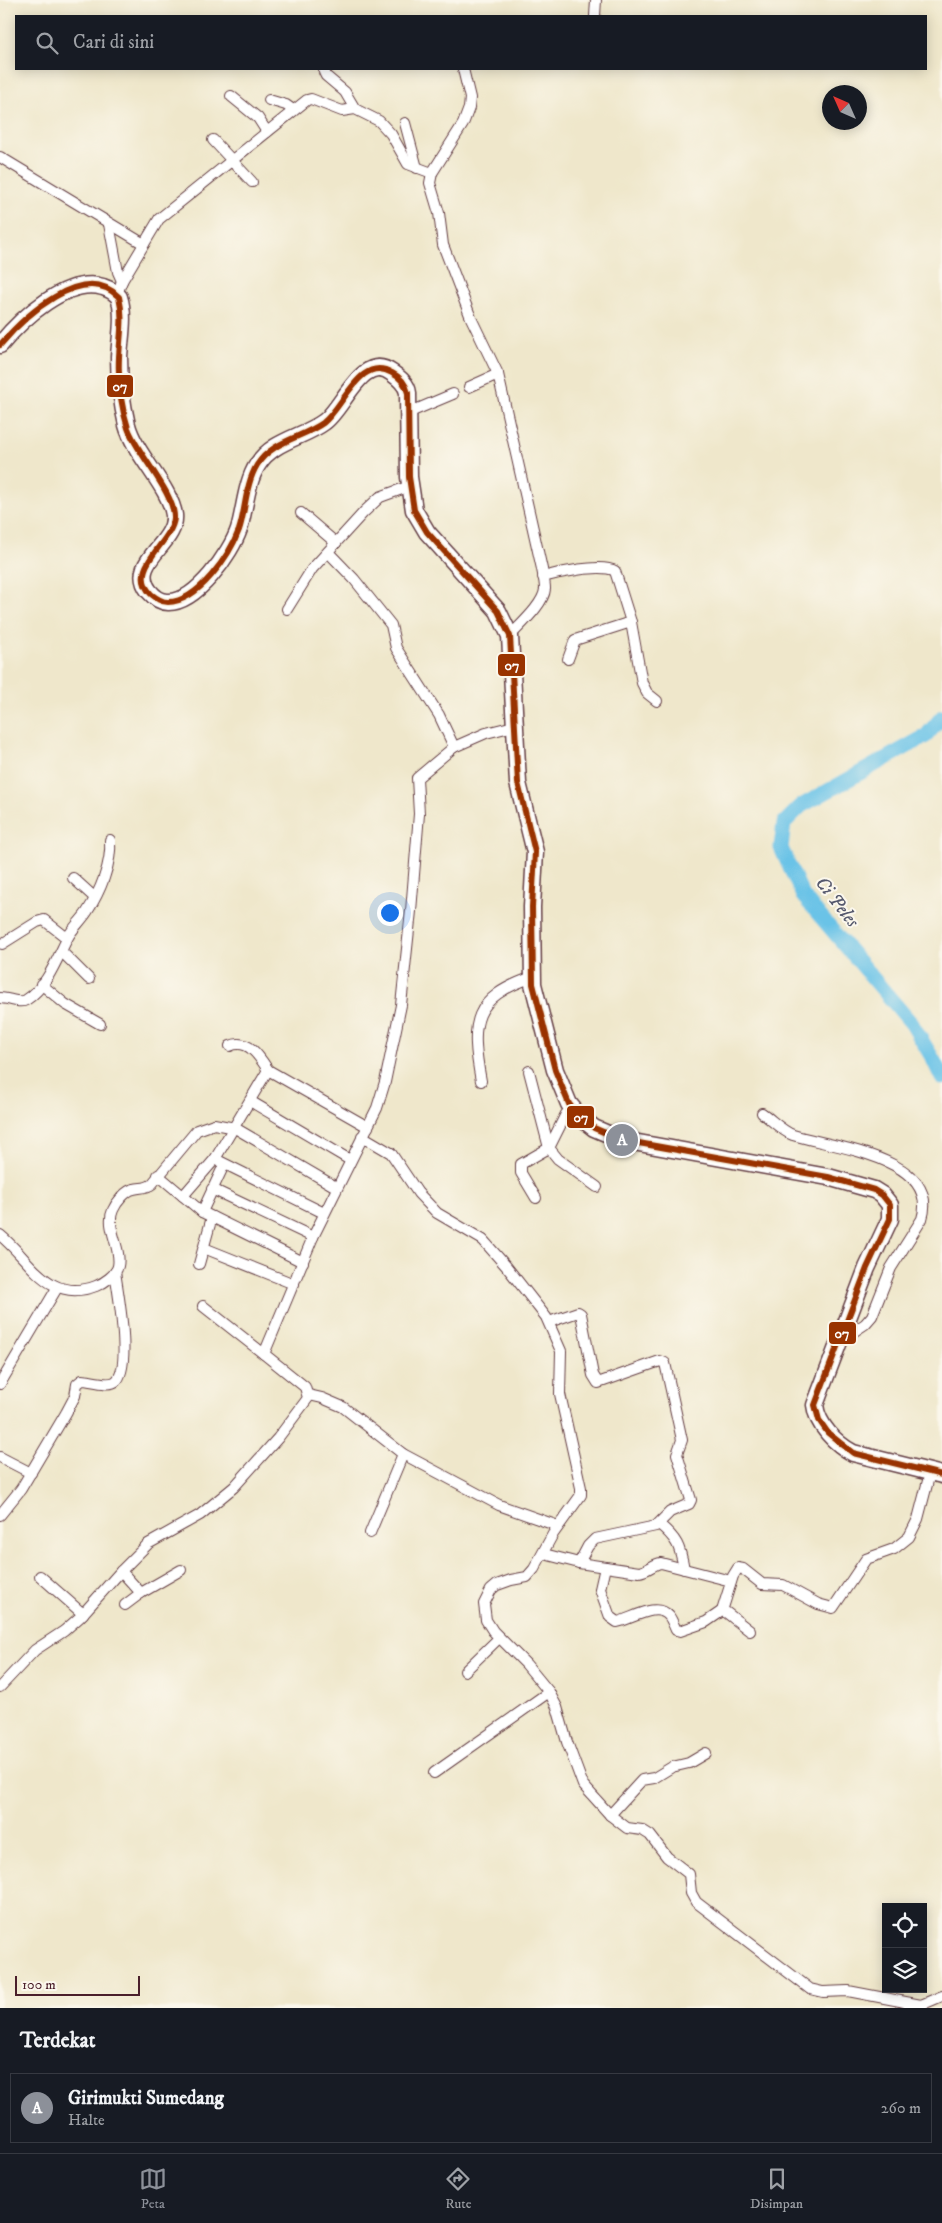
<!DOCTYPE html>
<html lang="id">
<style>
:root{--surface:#171b24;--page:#20242c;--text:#f1f3f6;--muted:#9ea1a6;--line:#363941;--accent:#8c9099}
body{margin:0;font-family:"IM FELL DW Pica",serif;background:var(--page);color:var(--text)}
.controls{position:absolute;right:15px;bottom:15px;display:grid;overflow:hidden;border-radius:0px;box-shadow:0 2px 12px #0003}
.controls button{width:45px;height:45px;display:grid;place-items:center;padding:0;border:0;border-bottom:1px solid var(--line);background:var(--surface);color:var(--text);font:25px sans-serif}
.compass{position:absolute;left:822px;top:85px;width:45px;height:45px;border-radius:50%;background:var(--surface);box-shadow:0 2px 12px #0003;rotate:315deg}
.scale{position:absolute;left:15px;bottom:12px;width:125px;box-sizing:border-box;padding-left:5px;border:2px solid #4a1f2b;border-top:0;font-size:14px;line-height:18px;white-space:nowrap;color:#4a1f2b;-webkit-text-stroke:4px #fbf7ec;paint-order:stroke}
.you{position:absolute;left:389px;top:912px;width:18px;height:18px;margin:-12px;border:4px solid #fff;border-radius:50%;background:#1a73e8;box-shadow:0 0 0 8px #1a73e833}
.badge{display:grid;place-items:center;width:32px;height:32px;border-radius:50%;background:var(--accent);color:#fff;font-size:16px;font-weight:700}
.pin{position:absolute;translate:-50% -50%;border:2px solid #fff;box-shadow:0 1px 5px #0006}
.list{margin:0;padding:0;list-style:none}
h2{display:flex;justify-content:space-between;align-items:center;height:65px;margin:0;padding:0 20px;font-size:21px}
h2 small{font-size:16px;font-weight:400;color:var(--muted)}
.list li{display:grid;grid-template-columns:32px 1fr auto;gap:15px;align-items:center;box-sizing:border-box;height:70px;margin:0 10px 10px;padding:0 10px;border:1px solid var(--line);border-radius:0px}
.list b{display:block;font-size:19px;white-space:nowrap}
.list p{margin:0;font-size:16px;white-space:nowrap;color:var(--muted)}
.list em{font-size:16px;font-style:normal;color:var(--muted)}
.icon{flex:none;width:28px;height:28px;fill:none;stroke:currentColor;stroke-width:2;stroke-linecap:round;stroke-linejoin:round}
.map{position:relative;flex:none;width:942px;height:2008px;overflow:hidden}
.search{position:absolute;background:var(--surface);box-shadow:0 2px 12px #0003;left:15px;right:15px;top:15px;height:55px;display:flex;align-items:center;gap:12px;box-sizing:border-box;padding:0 18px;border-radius:0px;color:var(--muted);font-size:19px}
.sheet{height:145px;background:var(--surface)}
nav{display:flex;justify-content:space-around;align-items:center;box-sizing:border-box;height:70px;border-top:1px solid var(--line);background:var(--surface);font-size:14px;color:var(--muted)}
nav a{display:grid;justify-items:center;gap:2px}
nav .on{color:var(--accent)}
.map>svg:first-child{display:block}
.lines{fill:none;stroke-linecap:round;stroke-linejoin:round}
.river{stroke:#6ac3e7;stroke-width:15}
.street-casing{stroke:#633d43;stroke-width:12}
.primary-casing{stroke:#633d43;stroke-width:19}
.street{stroke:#fff;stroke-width:10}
.primary{stroke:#fff;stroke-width:16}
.bus-1-casing{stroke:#fbf7ec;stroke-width:10}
.bus-1{stroke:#930;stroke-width:6}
.labels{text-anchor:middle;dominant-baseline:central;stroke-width:4;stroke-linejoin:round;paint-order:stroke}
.water-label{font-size:19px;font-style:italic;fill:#55586d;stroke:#fbf7ec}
.line-badge{stroke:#fbf7ec;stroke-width:2}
.badge-label{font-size:14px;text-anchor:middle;font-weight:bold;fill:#fff}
</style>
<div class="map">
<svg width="942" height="2008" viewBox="0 0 942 2008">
<rect width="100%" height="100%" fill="#fbf7ec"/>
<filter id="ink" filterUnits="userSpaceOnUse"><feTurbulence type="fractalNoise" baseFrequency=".02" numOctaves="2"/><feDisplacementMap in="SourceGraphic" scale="10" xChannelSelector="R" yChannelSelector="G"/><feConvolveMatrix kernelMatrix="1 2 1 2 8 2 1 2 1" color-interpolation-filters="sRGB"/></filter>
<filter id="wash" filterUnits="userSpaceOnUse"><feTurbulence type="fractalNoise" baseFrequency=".0096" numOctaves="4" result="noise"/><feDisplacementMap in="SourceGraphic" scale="20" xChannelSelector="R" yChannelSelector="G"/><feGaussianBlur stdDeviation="1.12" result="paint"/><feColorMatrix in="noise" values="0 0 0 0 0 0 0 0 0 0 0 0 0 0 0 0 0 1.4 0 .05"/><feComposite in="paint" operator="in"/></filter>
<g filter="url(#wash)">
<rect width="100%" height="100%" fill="#efe7cb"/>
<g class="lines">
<path class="river" d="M942 717 926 736 801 806 784 823 781 848 803 896 912 1024 933 1059 942 1078"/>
</g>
</g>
<g filter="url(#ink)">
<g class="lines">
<g class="street-casing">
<g id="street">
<path d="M595 16 596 0"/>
<path d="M326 69 324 72 326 76 345 92 355 109"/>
<path d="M463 69 470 98 469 108 463 124 432 173 430 183 439 213 443 245 471 318 498 374 542 569C543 575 545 582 545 589 544 604 520 625 510 636"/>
<path d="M231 96 258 118 267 132"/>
<path d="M269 100 286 105 293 110"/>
<path d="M405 123 417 168"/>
<path d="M213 140 252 182"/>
<path d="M0 157 144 244"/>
<path d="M109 224 118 272 122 281"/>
<path d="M117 294 122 281 159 219 307 100 311 99 342 111 355 109 379 121 391 134 408 164 432 173"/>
<path d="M469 387 498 374"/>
<path d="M408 413 453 394"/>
<path d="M301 513 336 543"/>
<path d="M328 552 354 579 391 625 396 648 439 715 454 747"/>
<path d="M543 577C558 573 601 563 615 571L631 622 642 683 647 693 657 701"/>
<path d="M287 609 312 569 364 512 380 497 410 486"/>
<path d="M568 659 575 640 631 622"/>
<path d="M73 878 94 897"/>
<path d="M2 944 37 922 44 920 67 938"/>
<path d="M62 952 89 979"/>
<path d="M41 984 65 1004 100 1024"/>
<path d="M0 998C8 998 20 1004 26 1000 48 986 57 958 68 937 73 928 81 921 87 912 100 892 112 864 110 840"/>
<path d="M230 1046C248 1038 259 1056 268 1070L368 1127"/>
<path d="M268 1070 215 1159 324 1213"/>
<path d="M529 1071 549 1148 558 1159 597 1187"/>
<path d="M481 1081C470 1022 472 998 533 977"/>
<path d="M250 1101 350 1160"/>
<path d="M762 1113C772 1120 782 1131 793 1135 831 1147 941 1157 922 1219L891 1268 872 1316 865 1324 841 1340"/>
<path d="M362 1136 391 1153 418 1193 437 1213 483 1240 506 1266 546 1317 561 1351 560 1394 581 1488V1495L553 1534 534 1569 527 1577 511 1580 497 1585 491 1590 484 1604 486 1620 493 1631 526 1664 549 1692 557 1707 567 1742 583 1785 610 1815 627 1828 642 1830 650 1835 667 1857 689 1874 691 1893 696 1902 810 1989 823 1992 848 1991 921 2005 942 1996"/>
<path d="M158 1175 202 1212 303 1262"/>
<path d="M212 1189 313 1237"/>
<path d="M183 1196 215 1159"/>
<path d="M536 1198 521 1173V1164L549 1148 566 1114 578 1119"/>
<path d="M202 1212 224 1165"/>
<path d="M0 1235C31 1260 48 1304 96 1286 104 1283 116 1275 118 1266 122 1248 105 1227 113 1210 116 1203 126 1190 134 1189 141 1187 146 1189 152 1184L197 1130 214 1124 235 1128 336 1187"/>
<path d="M204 1248 294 1284"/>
<path d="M199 1264 212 1217"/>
<path d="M203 1306 264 1354"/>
<path d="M549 1322 578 1312 581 1314 593 1375 598 1383 660 1361 665 1363 682 1440 677 1454 691 1500 689 1504 670 1512 656 1526 595 1539 588 1546 579 1563"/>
<path d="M0 1384 57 1288"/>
<path d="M309 1395 322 1398 343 1407 403 1454 499 1505 558 1526"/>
<path d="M0 1457 31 1473"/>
<path d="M0 1515 21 1489 66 1413 75 1396 77 1384 82 1380C90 1380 109 1387 116 1381 132 1367 118 1292 115 1272"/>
<path d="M659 1524C677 1539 680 1546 684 1569"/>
<path d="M370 1533 403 1454"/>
<path d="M544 1554 579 1563 639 1572C648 1571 653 1564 661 1563L731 1581"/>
<path d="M605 1567 600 1589 610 1617 617 1622C631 1620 656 1601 669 1616 672 1620 674 1626 676 1630L680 1631 706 1622 722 1611 727 1613 750 1631"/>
<path d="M121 1571 141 1593"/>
<path d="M40 1576 83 1614"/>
<path d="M125 1605 141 1593 181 1570"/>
<path d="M722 1611 733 1576 738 1568 743 1569 762 1584 783 1585 818 1604 833 1608 866 1559 894 1549 909 1537 918 1519 930 1473"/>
<path d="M465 1671 499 1638"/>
<path d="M0 1687 35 1650 64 1631 80 1617 121 1571 148 1544 200 1515 234 1487 278 1438 308 1398 305 1387 264 1354 313 1237 377 1108 385 1082 401 1005 411 911 419 814 417 778 454 747 486 733 514 726"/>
<path d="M434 1773 549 1692"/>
<path d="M610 1815 642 1780 654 1778 672 1767 689 1763 706 1753"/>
</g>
</g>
<g class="primary-casing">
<path id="primary" d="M0 345C21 319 67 276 103 287 109 289 115 292 119 297 125 315 120 339 119 357 119 379 122 404 127 425 135 455 170 487 174 515 177 544 127 562 149 591 154 597 161 602 168 602 196 603 231 553 239 529 245 509 246 482 258 464 272 441 304 437 324 422 344 408 362 351 392 373 399 378 407 384 408 393L409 477 414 510 427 532 498 611 510 636 518 783 535 852 532 907 533 984 555 1070 569 1104 580 1117 594 1128 622 1140 828 1177 874 1190 882 1195 890 1205V1219L867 1268 815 1405C817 1425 836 1444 853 1453L942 1475"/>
</g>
<use href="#street" class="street"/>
<use href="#primary" class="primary"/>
<g class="bus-1-casing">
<path id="bus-1" d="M0 345C23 318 83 260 119 297 124 317 120 336 119 357 118 379 121 406 128 428 137 454 175 493 174 518 172 543 126 568 151 594 156 598 161 602 168 602 198 602 230 555 239 530 246 509 245 485 257 465 272 441 302 438 323 423 344 407 360 354 392 373 400 377 406 384 408 393L409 477 414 510 427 532 498 611 510 636 518 783 535 852 532 907 533 984 555 1070 569 1104 580 1117 594 1128 622 1140 828 1177 874 1190 882 1195 890 1205V1219L867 1268 815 1405 819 1420 828 1433 853 1453 942 1475"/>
</g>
<use href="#bus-1" class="bus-1"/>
</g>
</g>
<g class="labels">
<g class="water-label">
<text transform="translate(837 902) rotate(52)">Ci Peles</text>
</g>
</g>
<g class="line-badge">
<rect x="106" y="374" width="28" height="24" rx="5" fill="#930"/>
<rect x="497" y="653" width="29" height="24" rx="5" fill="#930"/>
<rect x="566" y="1105" width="29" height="24" rx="5" fill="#930"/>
<rect x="828" y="1321" width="29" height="24" rx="5" fill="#930"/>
</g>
<g class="badge-label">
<text x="120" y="391">07</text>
<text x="512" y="670">07</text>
<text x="581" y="1122">07</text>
<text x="842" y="1338">07</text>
</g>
</svg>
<div class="controls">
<button><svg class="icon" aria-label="locate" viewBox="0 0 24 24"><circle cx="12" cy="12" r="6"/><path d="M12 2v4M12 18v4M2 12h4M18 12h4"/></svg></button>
<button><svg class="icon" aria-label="layers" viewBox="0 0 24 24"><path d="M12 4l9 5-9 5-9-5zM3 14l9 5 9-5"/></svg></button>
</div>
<svg class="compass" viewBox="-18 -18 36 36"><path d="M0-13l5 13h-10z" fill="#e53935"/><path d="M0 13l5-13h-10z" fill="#9ea1a6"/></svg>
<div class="scale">100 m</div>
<div class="you"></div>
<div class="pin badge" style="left:622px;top:1140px">A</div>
<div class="search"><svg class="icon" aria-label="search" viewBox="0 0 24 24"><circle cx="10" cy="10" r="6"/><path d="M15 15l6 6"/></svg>Cari di sini</div>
</div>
<section class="sheet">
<h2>Terdekat<small></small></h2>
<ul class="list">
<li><span class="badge">A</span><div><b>Girimukti Sumedang</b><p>Halte</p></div><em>260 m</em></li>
</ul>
</section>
<nav>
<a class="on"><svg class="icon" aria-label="map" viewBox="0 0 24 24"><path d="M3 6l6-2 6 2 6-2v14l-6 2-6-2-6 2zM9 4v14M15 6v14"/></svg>Peta</a>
<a><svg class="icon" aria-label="directions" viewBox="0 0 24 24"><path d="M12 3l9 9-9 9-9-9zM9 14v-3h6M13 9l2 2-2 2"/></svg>Rute</a>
<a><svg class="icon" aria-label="saved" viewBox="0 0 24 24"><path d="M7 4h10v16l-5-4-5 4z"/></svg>Disimpan</a>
</nav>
